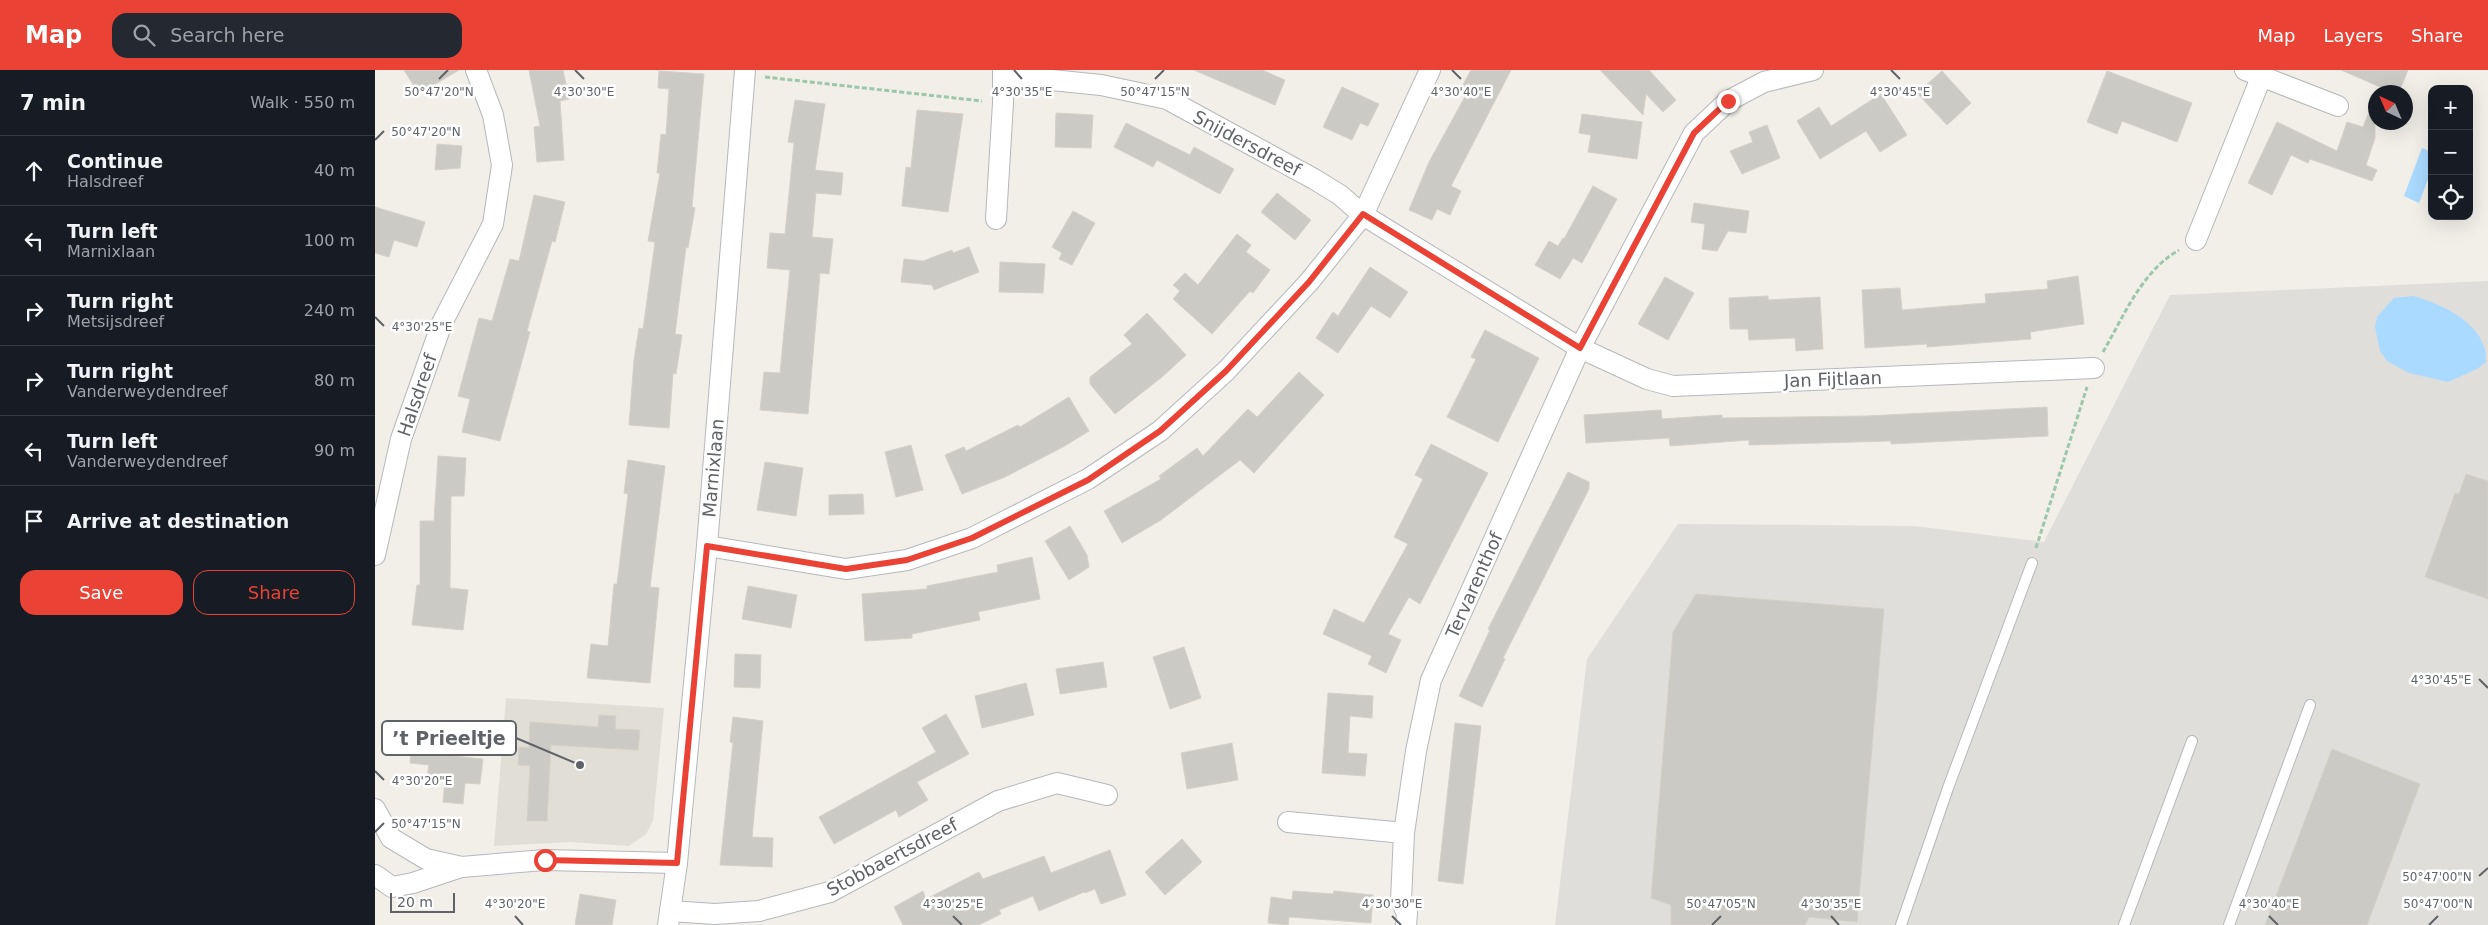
<!DOCTYPE html>
<meta charset="utf-8">
<style>
:root{--surface:#171b24;--page:#242831;--text:#f1f3f6;--muted:#9ea1a6;--line:#363941;--accent:#ea4335}
body{margin:0;font-family:"DejaVu Sans",sans-serif;background:var(--page);color:var(--text)}
.controls{position:absolute;right:15px;top:15px;display:grid;overflow:hidden;border-radius:10px;box-shadow:0 5px 20px #0002}
.controls button{width:45px;height:45px;display:grid;place-items:center;padding:0;border:0;border-bottom:1px solid var(--line);background:var(--surface);color:var(--text);font:25px sans-serif}
.compass{position:absolute;left:1993px;top:15px;width:45px;height:45px;border-radius:50%;background:var(--surface);box-shadow:0 5px 20px #0002;rotate:316deg}
.scale{position:absolute;left:15px;bottom:12px;width:65px;box-sizing:border-box;padding-left:5px;border:2px solid #5f6368;border-top:0;font-size:14px;line-height:18px;white-space:nowrap;color:#5f6368;-webkit-text-stroke:4px #fff;paint-order:stroke}
.stop{position:absolute;width:15px;height:15px;margin:-11px;border:4px solid #ea4335;border-radius:50%;background:#fff}
.stop.end{background:#ea4335;border-color:#fff;box-shadow:0 1px 5px #0008}
.list{margin:0;padding:0;list-style:none}
h2{display:flex;justify-content:space-between;align-items:center;height:65px;margin:0;padding:0 20px;font-size:21px}
h2 small{font-size:16px;font-weight:400;color:var(--muted)}
.list li{display:grid;grid-template-columns:32px 1fr auto;gap:15px;align-items:center;box-sizing:border-box;height:70px;padding:0 20px;border-top:1px solid var(--line)}
.list b{display:block;font-size:19px;white-space:nowrap}
.list p{margin:0;font-size:16px;white-space:nowrap;color:var(--muted)}
.list em{font-size:16px;font-style:normal;color:var(--muted)}
.actions{display:flex;gap:10px;padding:15px 20px}
.actions a{flex:1;padding:11px 0;border:1px solid var(--accent);border-radius:15px;text-align:center;font-size:18px;color:var(--accent)}
.actions .main{background:var(--accent);color:#fff}
.icon{flex:none;width:28px;height:28px;fill:none;stroke:currentColor;stroke-width:2;stroke-linecap:round;stroke-linejoin:round}
.map{position:relative;flex:none;width:2113px;height:855px;overflow:hidden}
header{display:flex;align-items:center;gap:30px;box-sizing:border-box;height:70px;padding:0 25px;background:var(--accent);color:#fff}
header strong{font-size:24px}
nav{display:flex;gap:28px;margin-inline-start:auto;font-size:18px}
.search{width:350px;height:45px;background:var(--page);display:flex;align-items:center;gap:12px;box-sizing:border-box;padding:0 18px;border-radius:15px;color:var(--muted);font-size:19px}
main{display:flex}
aside{flex:1;background:var(--surface)}
.map>svg:first-child{display:block}
.industrial{fill:#e0deda}
.education{fill:#e1ded6}
.water{fill:#aadaff}
.building{fill:#cccac5;stroke:#d6d1c6}
.lines{fill:none;stroke-linecap:round;stroke-linejoin:round}
.service-casing{stroke:#b5b8bc;stroke-width:12}
.minor-casing{stroke:#b5b8bc;stroke-width:22}
.path{stroke:#9cc7a9;stroke-width:3;stroke-dasharray:5 2.5;stroke-linecap:butt}
.service{stroke:#fff;stroke-width:10}
.minor{stroke:#fff;stroke-width:20}
.route{stroke:#ea4335;stroke-width:6}
.ticks{fill:none;stroke:#5f6368;stroke-width:2}
.labels{text-anchor:middle;dominant-baseline:central;stroke-width:5;stroke-linejoin:round;paint-order:stroke}
.street-label{font-size:18px;fill:#5f6368;stroke:#fff}
.ticks-label{font-size:12px;text-anchor:middle;fill:#5f6368;stroke:#fff;stroke-width:5;stroke-linejoin:round;paint-order:stroke}
.leader{fill:none;stroke:#5f6368;stroke-width:2}
.callout-dot{fill:#5f6368;stroke:#fff;stroke-width:2}
.callout{fill:#fff;stroke:#5f6368;stroke-width:2}
.callout-label{font-size:19px;text-anchor:middle;font-weight:bold;fill:#5f6368}
</style>
<header>
<strong>Map</strong>
<div class="search"><svg class="icon" aria-label="search" viewBox="0 0 24 24"><circle cx="10" cy="10" r="6"/><path d="M15 15l6 6"/></svg>Search here</div>
<nav><a>Map</a><a>Layers</a><a>Share</a></nav>
</header>
<main>
<aside>
<h2>7 min<small>Walk · 550 m</small></h2>
<ul class="list">
<li><svg class="icon" aria-label="ahead" viewBox="0 0 24 24"><path d="M12 20V5M6 11l6-6 6 6"/></svg><div><b>Continue</b><p>Halsdreef</p></div><em>40 m</em></li>
<li><svg class="icon" aria-label="left" viewBox="0 0 24 24"><path d="M17 20v-9H6M10 6l-5 5 5 5"/></svg><div><b>Turn left</b><p>Marnixlaan</p></div><em>100 m</em></li>
<li><svg class="icon" aria-label="right" viewBox="0 0 24 24"><path d="M7 20v-9h11M14 6l5 5-5 5"/></svg><div><b>Turn right</b><p>Metsijsdreef</p></div><em>240 m</em></li>
<li><svg class="icon" aria-label="right" viewBox="0 0 24 24"><path d="M7 20v-9h11M14 6l5 5-5 5"/></svg><div><b>Turn right</b><p>Vanderweydendreef</p></div><em>80 m</em></li>
<li><svg class="icon" aria-label="left" viewBox="0 0 24 24"><path d="M17 20v-9H6M10 6l-5 5 5 5"/></svg><div><b>Turn left</b><p>Vanderweydendreef</p></div><em>90 m</em></li>
<li><svg class="icon" aria-label="arrive" viewBox="0 0 24 24"><path d="M6 21V4h12l-3 4 3 4H6"/></svg><div><b>Arrive at destination</b></div></li>
</ul>
<div class="actions"><a class="main">Save</a><a>Share</a></div>
</aside>
<div class="map">
<svg width="2113" height="855" viewBox="0 0 2113 855">
<rect width="100%" height="100%" fill="#f1efe8"/>
<path class="industrial" d="M2113 211V855H1180L1212 589 1303 454 1539 456 1669 472 1795 225Z"/>
<path class="education" d="M131 628 289 638 278 751 271 764 254 776 195 772 119 776Z"/>
<g class="water">
<path d="M2047 78 2057 82V99L2044 133 2029 126Z"/>
<path d="M2038 226C2068 234 2113 255 2111 292L2102 299 2073 312 2034 303 2012 291 2005 281 2000 257 2002 247 2019 228Z"/>
</g>
<g class="building">
<path d="M29 0H84L44 24Z"/>
<path d="M154 0H188L194 29 185 31 189 90 162 92 159 57 165 56Z"/>
<path d="M819 0H887L910 10 900 35Z"/>
<path d="M1096 0H1136L1076 116 1086 121 1075 145 1062 139 1057 150 1034 140 1054 92 1092 23 1085 20Z"/>
<path d="M1225 0H1274L1301 30 1288 42 1271 24 1268 45Z"/>
<path d="M1966 0H2033L2024 22H2002L2005 17Z"/>
<path d="M284 1 329 4 317 137 320 138 313 178 311 177 300 264 307 265 301 304 298 303 294 358 254 355 259 290 264 258 268 259 280 172 273 171 285 103H282L286 64 291 65 294 19 283 18Z"/>
<path d="M1567 1 1596 33 1572 55 1542 23Z"/>
<path d="M1732 1 1817 33 1802 72 1747 51 1742 64 1712 52Z"/>
<path d="M967 17 1004 34 993 56 985 53 977 70 948 57Z"/>
<path d="M1506 24 1532 65 1505 82 1491 61 1445 89 1422 51 1444 37 1456 56Z"/>
<path d="M2000 27V68L1991 95 2002 100 1997 111 1935 89 1933 93 1916 85 1897 125 1873 113 1902 52 1962 81 1972 52 1988 57Z"/>
<path d="M420 30 450 34 440 100 468 103 466 125 441 123 437 167 458 169 454 204 445 203 433 344 385 340 389 302 405 303 415 200 392 198 395 163 410 164 419 73 413 72Z"/>
<path d="M542 40 588 44 573 142 527 136 531 97 536 98Z"/>
<path d="M681 43 718 45 716 78 680 77Z"/>
<path d="M1207 44 1267 52 1262 89 1213 82 1216 65 1204 63Z"/>
<path d="M751 53 815 85 819 77 859 99 845 124 782 90 778 97 739 77Z"/>
<path d="M1392 55 1405 88 1367 104 1355 81 1378 72 1374 62Z"/>
<path d="M62 74 87 76 85 98 60 100Z"/>
<path d="M1218 116 1242 129 1207 193 1198 188 1185 209 1160 195 1174 171 1183 176 1188 168 1189 169Z"/>
<path d="M902 123 936 150 920 170 886 142Z"/>
<path d="M159 125 190 132 180 172 177 171 152 261 155 262 125 371 87 362 95 329 83 326 104 248 117 251 135 189 144 191Z"/>
<path d="M1319 133 1374 141 1371 163 1353 161 1342 181 1327 179 1330 154 1316 152Z"/>
<path d="M0 137 50 152 42 177 19 170 14 187 0 183Z"/>
<path d="M698 141 720 153 697 195 684 189 687 183 677 177Z"/>
<path d="M862 164 876 175 871 182 895 200 878 223 875 221 837 264 798 229 805 221 798 215 810 203 823 215Z"/>
<path d="M594 177 604 202 559 220 557 215 526 212 529 189 548 191 577 180 578 183Z"/>
<path d="M625 192 670 194 668 223 624 222Z"/>
<path d="M995 197 1033 222 1015 248 996 236 963 283 941 268 958 242 963 246Z"/>
<path d="M1703 206 1709 254 1655 262 1656 269 1552 277V274L1490 278 1487 220 1525 218 1527 240 1611 233 1610 224 1673 219 1672 211Z"/>
<path d="M1290 207 1319 223 1293 270 1263 254Z"/>
<path d="M1393 226V230L1445 227 1448 279 1421 281 1420 268 1374 270 1373 259H1355L1354 228Z"/>
<path d="M772 243 811 285 787 307 740 344 715 314V307L757 274 749 265Z"/>
<path d="M1110 260 1164 288 1123 372 1072 347 1101 289 1096 287Z"/>
<path d="M924 302 949 325 879 403 865 390 786 450 747 473 729 441 786 409 784 406 822 378 828 386 873 339 882 347Z"/>
<path d="M694 327 714 361 688 377 630 407 587 424 570 385 589 377 591 381 643 355 645 357Z"/>
<path d="M1672 337 1673 366 1516 374V371L1374 375V370L1295 376 1294 368 1211 373 1209 345 1286 340 1287 349 1347 345V348L1491 346Z"/>
<path d="M1056 374 1113 403 1045 534 1034 527 1013 564 1026 570 1011 603 993 594 997 586 948 564 959 539 989 553 1033 474 1019 467 1048 409 1040 405Z"/>
<path d="M536 375 548 420 521 427 510 382Z"/>
<path d="M63 386 91 388 89 426H76L75 518 93 520 88 560 37 555 42 515H45V451H59Z"/>
<path d="M253 390 290 396 275 517 284 518 275 613 212 608 216 574 233 576 239 514H242L253 424 249 423Z"/>
<path d="M390 392 428 398 421 446 382 440Z"/>
<path d="M1193 402 1214 412V419L1128 588 1130 589 1107 637 1084 626 1115 560 1113 559Z"/>
<path d="M2091 404 2113 411V529L2050 507 2080 423 2084 424Z"/>
<path d="M488 424 489 444 454 445V425Z"/>
<path d="M695 456 712 485 714 497 694 510 670 471Z"/>
<path d="M657 487 665 529 603 542 605 550 537 564V568L490 571 487 524 552 519V516L623 502 622 495Z"/>
<path d="M373 516 422 525 416 558 367 549Z"/>
<path d="M1321 524 1509 539 1482 852 1434 847 1430 855H1296V835L1276 828 1298 562Z"/>
<path d="M809 577 826 628 795 639 778 587Z"/>
<path d="M360 584 386 585 385 618 359 617Z"/>
<path d="M728 592 732 617 685 624 681 599Z"/>
<path d="M651 613 659 645 607 658 600 626Z"/>
<path d="M953 623 998 626 997 648 975 646 973 683 992 684 990 706 947 703Z"/>
<path d="M571 644 594 684 542 712 553 730 524 747 521 740 459 774 444 747 561 682 547 658Z"/>
<path d="M224 645 241 646 240 659 265 660 263 680 176 675 172 751H152L155 696 143 695 144 677 154 678 155 652 223 657Z"/>
<path d="M358 647 388 651 377 767 398 768 397 797 345 795 358 673 355 672Z"/>
<path d="M1080 653 1106 656 1088 814 1063 811Z"/>
<path d="M37 671 59 674 58 684 108 689 105 714 90 713 88 734 68 732 70 709 52 707 54 695 35 693Z"/>
<path d="M857 673 863 710 812 719 806 683Z"/>
<path d="M1957 679 2045 714 1992 855H1890Z"/>
<path d="M807 769 827 792 790 825 770 802Z"/>
<path d="M735 780 751 825 726 834 720 819 710 823 709 822 664 841 658 826 624 840 626 844 604 855H528L519 837 548 821 551 829 604 802 608 809 669 786 676 803Z"/>
<path d="M918 821 958 824 959 821 998 825 996 853 914 847 913 855 893 853 896 827 917 830Z"/>
<path d="M205 824 241 830 237 855H200Z"/>
</g>
<g class="lines">
<g class="service-casing">
<g id="service">
<path d="M1526 855 1573 718 1657 493"/>
<path d="M1749 855 1817 671"/>
<path d="M1854 855 1935 635"/>
</g>
</g>
<g class="minor-casing">
<g id="minor">
<path d="M1870 0 1963 36"/>
<path d="M628 5 726 15 792 29 939 109 965 125 988 145 1205 278 1319 63 1353 31 1389 12 1438 0"/>
<path d="M621 149 628 33V0"/>
<path d="M1821 170 1889 0"/>
<path d="M332 476 471 499 532 490 597 468 713 409 785 361 851 301 934 212 988 145 1055 0"/>
<path d="M0 485 26 369 67 253 118 154 127 95 118 45 101 0"/>
<path d="M0 739 16 768 51 789 87 797 169 790 302 793"/>
<path d="M913 752 1029 763"/>
<path d="M0 805 17 817 38 813 86 797"/>
<path d="M295 841 340 844 384 841 455 822 623 731 682 713 732 725"/>
<path d="M293 855 302 793 332 476 370 0"/>
<path d="M1031 855 1032 843 1026 831 1029 763 1041 681 1056 610 1205 278 1272 309 1298 316 1719 298"/>
</g>
</g>
<g class="path">
<path d="M390 7 607 31"/>
<path d="M1728 282C1749 246 1766 202 1804 180"/>
<path d="M1661 478 1712 317"/>
</g>
<use href="#service" class="service"/>
<use href="#minor" class="minor"/>
</g>
<g class="lines">
<path class="route" d="M170 790 302 793 332 476 471 499 532 490 597 468 713 410 785 361 851 301 934 212 988 144 1205 278 1319 63 1353 31"/>
</g>
<path class="ticks" d="M200 0 209 9M639 0 647 9M1077 0 1086 9M1516 0 1525 9M64 9 73 0M780 9 789 0M0 70 9 61M0 247 9 256M2104 609 2113 618M0 701 9 710M0 762 9 753M2104 806 2113 798M140 846 148 855M578 846 587 855M1017 846 1026 855M1456 846 1464 855M1894 846 1903 855M1337 855 1346 846M2054 855 2063 846"/>
<g class="labels">
<g class="street-label">
<text transform="translate(872 73) rotate(28)">Snijdersdreef</text>
<text transform="translate(1458 309) rotate(-2)">Jan Fijtlaan</text>
<text transform="translate(42 325) rotate(-71)">Halsdreef</text>
<text transform="translate(338 398) rotate(-85)">Marnixlaan</text>
<text transform="translate(1099 515) rotate(-66)">Tervarenthof</text>
<text transform="translate(517 787) rotate(-28)">Stobbaertsdreef</text>
</g>
</g>
<g class="ticks-label">
<text x="64" y="26">50°47'20"N</text>
<text x="780" y="26">50°47'15"N</text>
<text x="1525" y="26">4°30'45"E</text>
<text x="209" y="26">4°30'30"E</text>
<text x="647" y="26">4°30'35"E</text>
<text x="1086" y="26">4°30'40"E</text>
<text x="51" y="66">50°47'20"N</text>
<text x="47" y="261">4°30'25"E</text>
<text x="2066" y="614">4°30'45"E</text>
<text x="47" y="715">4°30'20"E</text>
<text x="51" y="758">50°47'15"N</text>
<text x="2062" y="811">50°47'00"N</text>
<text x="140" y="838">4°30'20"E</text>
<text x="578" y="838">4°30'25"E</text>
<text x="1017" y="838">4°30'30"E</text>
<text x="1456" y="838">4°30'35"E</text>
<text x="1894" y="838">4°30'40"E</text>
<text x="1346" y="838">50°47'05"N</text>
<text x="2063" y="838">50°47'00"N</text>
</g>
<path class="leader" d="M205 695L141 668"/>
<circle class="callout-dot" cx="205" cy="695" r="5"/>
<rect class="callout" x="7" y="651" width="134" height="34" rx="5"/>
<g class="callout-label">
<text x="74" y="675">’t Prieeltje</text>
</g>
</svg>
<div class="controls">
<button>+</button>
<button>−</button>
<button><svg class="icon" aria-label="locate" viewBox="0 0 24 24"><circle cx="12" cy="12" r="6"/><path d="M12 2v4M12 18v4M2 12h4M18 12h4"/></svg></button>
</div>
<svg class="compass" viewBox="-18 -18 36 36"><path d="M0-13l5 13h-10z" fill="#e53935"/><path d="M0 13l5-13h-10z" fill="#9ea1a6"/></svg>
<div class="scale">20 m</div>
<div class="stop" style="left:170px;top:790px"></div>
<div class="stop end" style="left:1353px;top:31px"></div>
</div>
</main>
